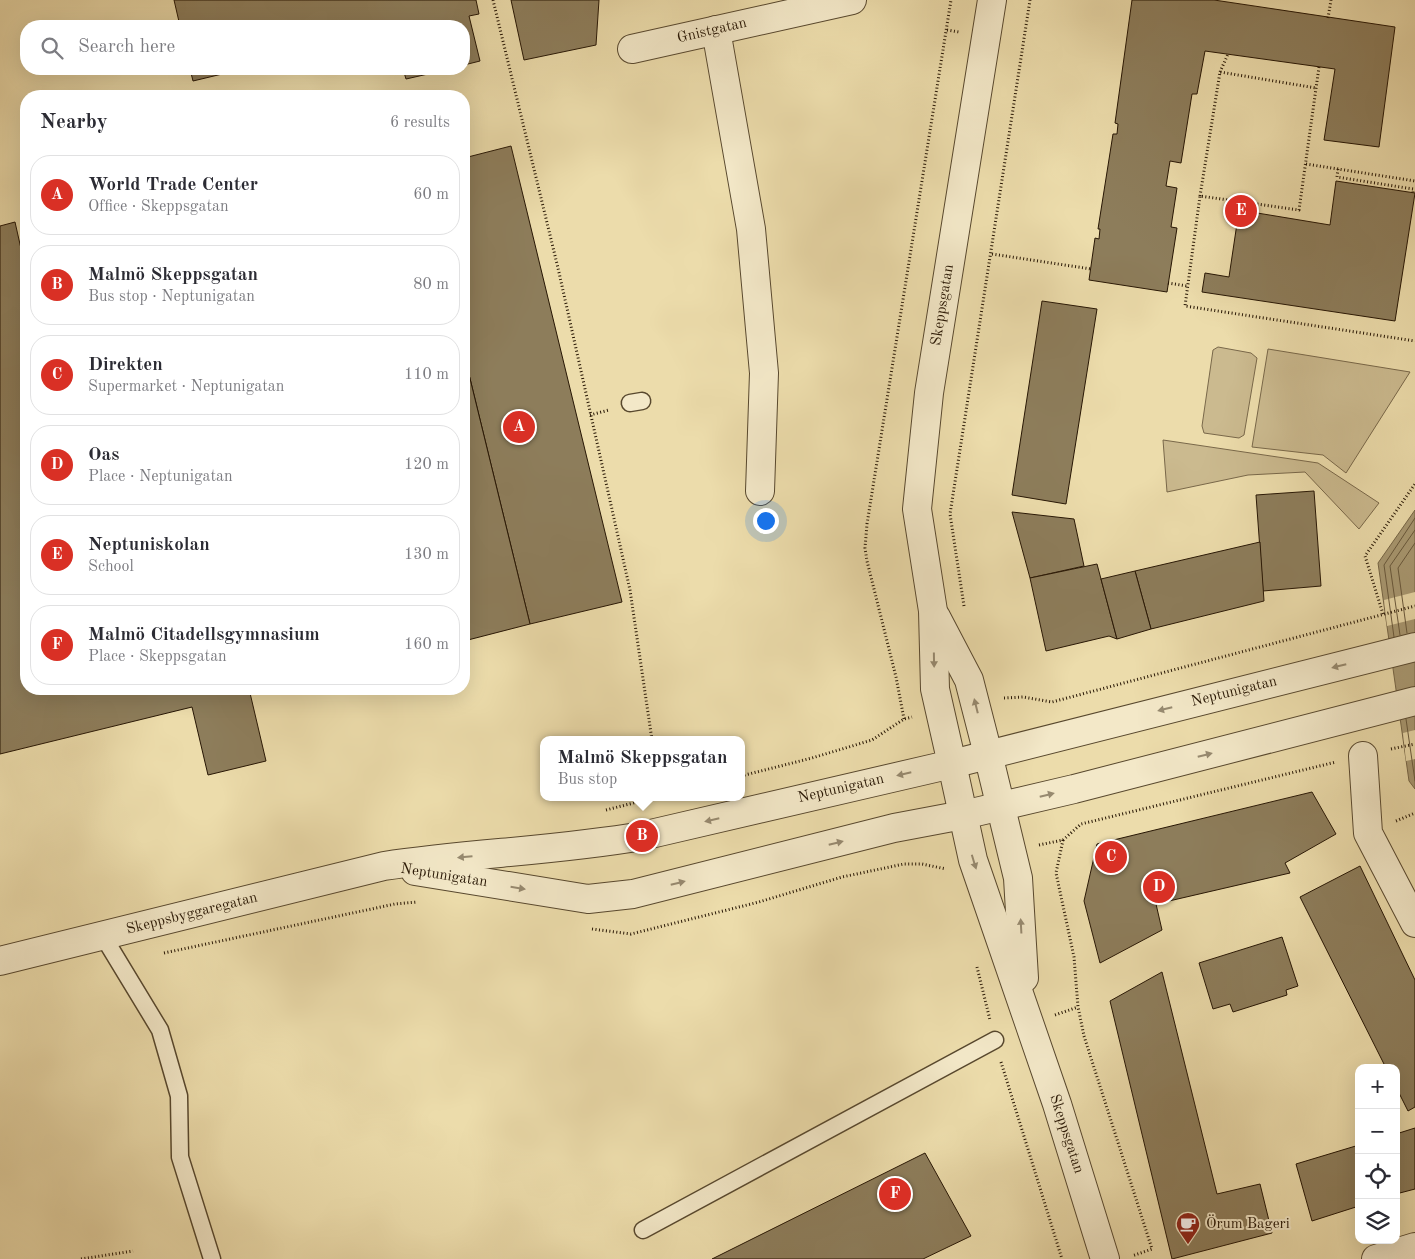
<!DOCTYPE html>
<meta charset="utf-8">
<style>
:root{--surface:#fff;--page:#f7f7f7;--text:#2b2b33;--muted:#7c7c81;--line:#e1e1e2;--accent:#d93025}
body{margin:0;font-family:"Old Standard TT",serif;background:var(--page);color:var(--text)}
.controls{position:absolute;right:15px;bottom:15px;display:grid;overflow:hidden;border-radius:10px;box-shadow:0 5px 20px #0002}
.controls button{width:45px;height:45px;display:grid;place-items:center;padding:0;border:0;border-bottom:1px solid var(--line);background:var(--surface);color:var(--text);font:25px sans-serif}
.you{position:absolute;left:765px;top:520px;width:18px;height:18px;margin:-12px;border:4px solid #fff;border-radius:50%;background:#1a73e8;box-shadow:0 0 0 8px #1a73e833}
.badge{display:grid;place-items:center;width:32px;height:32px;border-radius:50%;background:var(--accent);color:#fff;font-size:16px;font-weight:700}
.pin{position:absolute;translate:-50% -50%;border:2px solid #fff;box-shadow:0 1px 5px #0006}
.popup{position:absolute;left:540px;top:736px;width:205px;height:65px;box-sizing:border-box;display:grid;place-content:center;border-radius:10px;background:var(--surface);filter:drop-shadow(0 1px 4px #0005);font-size:16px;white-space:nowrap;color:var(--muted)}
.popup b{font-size:19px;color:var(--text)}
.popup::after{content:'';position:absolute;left:50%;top:100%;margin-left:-10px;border:10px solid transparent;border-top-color:var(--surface)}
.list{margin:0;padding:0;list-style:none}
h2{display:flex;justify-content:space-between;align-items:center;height:65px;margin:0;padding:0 20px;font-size:21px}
h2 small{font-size:16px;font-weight:400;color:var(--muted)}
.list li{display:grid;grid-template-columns:32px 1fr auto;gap:15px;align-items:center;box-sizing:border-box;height:80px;margin:0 10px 10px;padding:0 10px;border:1px solid var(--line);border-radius:20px}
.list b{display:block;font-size:19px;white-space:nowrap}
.list p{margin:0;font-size:16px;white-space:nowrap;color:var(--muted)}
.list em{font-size:16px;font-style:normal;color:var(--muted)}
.icon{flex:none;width:28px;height:28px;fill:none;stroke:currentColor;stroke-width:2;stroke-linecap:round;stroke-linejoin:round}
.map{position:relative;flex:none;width:1415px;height:1259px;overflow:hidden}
.search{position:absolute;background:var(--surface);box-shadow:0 5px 20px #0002;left:20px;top:20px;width:450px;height:55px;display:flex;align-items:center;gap:12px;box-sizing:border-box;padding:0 18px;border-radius:20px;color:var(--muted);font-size:19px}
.panel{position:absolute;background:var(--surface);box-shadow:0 5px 20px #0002;left:20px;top:90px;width:450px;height:605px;border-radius:20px}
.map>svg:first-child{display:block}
.green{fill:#cbba8f;stroke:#79684a}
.water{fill:#a99972;stroke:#756546}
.pier{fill:#ecdcab}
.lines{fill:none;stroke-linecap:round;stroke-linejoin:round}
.shore{stroke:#68583b;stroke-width:1}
.building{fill:#8d7d5b;stroke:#271604}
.service-casing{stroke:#58482e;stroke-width:19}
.minor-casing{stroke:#58482e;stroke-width:30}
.tertiary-casing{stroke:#58482e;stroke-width:30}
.path{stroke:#271604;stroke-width:3;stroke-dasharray:1 2.5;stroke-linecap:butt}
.service{stroke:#f3e8c8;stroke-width:16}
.minor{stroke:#f3e8c8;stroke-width:28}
.tertiary{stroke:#f3e8c8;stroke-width:28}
.oneway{fill:#978a70}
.labels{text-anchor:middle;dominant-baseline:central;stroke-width:4;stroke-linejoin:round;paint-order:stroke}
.street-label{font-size:15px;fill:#271604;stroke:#f3e8c8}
.poi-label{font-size:15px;fill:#271604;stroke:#f3e8c8;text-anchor:start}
</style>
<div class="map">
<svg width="1415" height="1259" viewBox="0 0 1415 1259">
<rect width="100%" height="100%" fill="#ecdcab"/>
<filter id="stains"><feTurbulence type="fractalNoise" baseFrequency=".004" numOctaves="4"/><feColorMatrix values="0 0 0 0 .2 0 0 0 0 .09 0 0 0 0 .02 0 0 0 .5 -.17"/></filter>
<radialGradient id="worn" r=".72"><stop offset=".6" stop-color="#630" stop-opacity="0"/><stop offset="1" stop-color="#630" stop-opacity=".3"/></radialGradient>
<g class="green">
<path d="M1218 347 1251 353 1257 358 1244 435 1239 438 1204 433 1202 426 1213 350Z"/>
<path d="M1268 349 1410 372 1346 473 1323 455 1252 447Z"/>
<path d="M1163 440 1318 463 1379 503 1359 529 1305 472 1248 475 1167 492Z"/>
</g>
<path class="water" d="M1415 510V789L1409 781 1378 563Z"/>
<g class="pier">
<path d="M1415 592V619L1387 626 1384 600Z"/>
<path d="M1415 730V759L1406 761 1403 733Z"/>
</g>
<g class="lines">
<g class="shore">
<path d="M1407 633 1398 568 1415 543"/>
<path d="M1400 635 1390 566 1415 530"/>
<path d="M1394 637 1384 565 1415 518"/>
<path d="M1406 719 1415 781"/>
</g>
</g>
<g class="building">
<path d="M174 0H476L479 14 469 16 480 61 464 65V26H180Z"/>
<path d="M511 0H599L596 45 524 60Z"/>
<path d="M1132 0H1214L1395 27 1379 147 1324 140 1335 69 1205 51 1197 94H1192L1181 163 1170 161 1166 186 1177 188 1171 227 1177 228 1167 292 1089 280 1095 238 1099 239 1100 229H1098L1113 134H1117L1118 124 1115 123Z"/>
<path d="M190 69H243L193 81Z"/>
<path d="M403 69H450L406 79Z"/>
<path d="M511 146 622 602 530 624 464 354V158Z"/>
<path d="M1336 181 1415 193 1395 321 1202 292 1205 273 1229 277 1239 210 1330 225Z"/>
<path d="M15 222 24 262 26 261V689H266L250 693 266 761 208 775 192 707 0 754V226Z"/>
<path d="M1042 301 1097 309 1066 504 1012 495Z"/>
<path d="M464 354 530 624 464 641Z"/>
<path d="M1314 491 1321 586 1263 591 1256 495Z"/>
<path d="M1012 512 1074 519 1084 566 1030 578Z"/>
<path d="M1260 542 1264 601 1151 629 1135 571Z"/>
<path d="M1097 564 1117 639 1109 636 1046 651 1030 578Z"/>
<path d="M1135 571 1151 629 1117 639 1101 579Z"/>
<path d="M1312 792 1336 834 1285 863 1290 873 1156 904 1162 930 1100 963 1084 901 1097 844Z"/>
<path d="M1360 866 1415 980V1107L1408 1111 1396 1087V1068H1386L1300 897Z"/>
<path d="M1282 937 1298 986 1286 990 1287 995 1233 1012 1230 1004 1213 1009 1199 963Z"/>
<path d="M1162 972 1217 1194 1260 1184 1272 1233 1172 1259 1110 1001Z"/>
<path d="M1415 1128V1189L1396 1194V1134Z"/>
<path d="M1359 1145V1206L1312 1221 1296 1164Z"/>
<path d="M925 1153 971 1236 923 1259H712Z"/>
</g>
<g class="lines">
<g class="service-casing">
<g id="service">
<path d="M630 403 642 401"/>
<path d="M103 936 160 1030 179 1096 180 1157 212 1259"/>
<path d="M643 1230 995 1040"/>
</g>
</g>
<g class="minor-casing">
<g id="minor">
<path d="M716 30 751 229 764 373 760 491"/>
<path d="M632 49 852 0"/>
<path d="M936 617 969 680 988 754"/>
<path d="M1363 756 1368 833 1415 923"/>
<path d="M415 871 588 899 633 894 894 828 963 815"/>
<path d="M0 961 384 866C470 853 557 851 642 836L952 764 935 689 933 611 917 509 929 393 992 0"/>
<path d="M1376 1259 1415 1247"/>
</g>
</g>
<g class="tertiary-casing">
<g id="tertiary">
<path d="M988 754 1018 878 1024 978"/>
<path d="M963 815 1074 789 1415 701"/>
<path d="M1105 1259 1057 1104 973 860 952 764 1415 647"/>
</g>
</g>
<g class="path">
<path d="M493 0 558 268 630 590 652 740"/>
<path d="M1328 18 1331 0"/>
<path d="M947 30 959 32"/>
<path d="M1319 67 1299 210 1200 196 1185 306 1415 341"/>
<path d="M1220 72 1228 54"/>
<path d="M1306 164 1415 181"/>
<path d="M1338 169 1337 177 1413 189V193"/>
<path d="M1200 196 1220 72 1316 88"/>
<path d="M992 254 1091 269"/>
<path d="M1168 283 1187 286"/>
<path d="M590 415 609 410"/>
<path d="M964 606 950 514 1030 0"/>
<path d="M1383 614 1365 556 1415 484"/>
<path d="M1004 698 1023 697 1052 702 1415 606"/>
<path d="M904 719 896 677 867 561 865 548 867 524 951 0"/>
<path d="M1391 749 1415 744"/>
<path d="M741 776 812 758 872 740 904 719 912 717"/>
<path d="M606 810 657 797"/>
<path d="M1396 821 1415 813"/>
<path d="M1063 840 1056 873 1074 957 1078 1007 1084 1036 1152 1249 1132 1256"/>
<path d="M1039 845 1063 840 1081 824 1336 762"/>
<path d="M592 929 631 934 759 902 842 877 904 864H922L946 869"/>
<path d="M164 953 395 904 417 902"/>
<path d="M977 967 990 1020"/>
<path d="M1055 1015 1078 1007"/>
<path d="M1001 1062 1062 1259"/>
<path d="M81 1259 133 1251"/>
</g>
<use href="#service" class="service"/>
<use href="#minor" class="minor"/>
<use href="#tertiary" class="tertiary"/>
</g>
<defs><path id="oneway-solid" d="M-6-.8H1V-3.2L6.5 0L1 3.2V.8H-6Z" transform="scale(1.25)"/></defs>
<g class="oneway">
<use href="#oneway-solid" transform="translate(934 660) rotate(89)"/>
<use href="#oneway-solid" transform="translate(1339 666) rotate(166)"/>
<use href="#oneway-solid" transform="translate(976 706) rotate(-104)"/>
<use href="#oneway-solid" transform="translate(1165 709) rotate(166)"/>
<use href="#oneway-solid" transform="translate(1205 755) rotate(-14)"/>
<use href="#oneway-solid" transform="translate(904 774) rotate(167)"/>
<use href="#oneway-solid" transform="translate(1047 795) rotate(-14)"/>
<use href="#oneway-solid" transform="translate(712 820) rotate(167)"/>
<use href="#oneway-solid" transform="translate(836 843) rotate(-14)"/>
<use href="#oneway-solid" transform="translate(465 857) rotate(175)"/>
<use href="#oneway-solid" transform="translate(974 862) rotate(73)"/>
<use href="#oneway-solid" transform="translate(678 883) rotate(-14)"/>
<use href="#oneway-solid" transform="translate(518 888) rotate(9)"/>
<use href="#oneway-solid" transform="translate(1021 926) rotate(-93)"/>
</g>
<defs>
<g id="cafe-pin" transform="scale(1.25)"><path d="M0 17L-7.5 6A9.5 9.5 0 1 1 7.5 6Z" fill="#8f2418" stroke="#f3e8c8"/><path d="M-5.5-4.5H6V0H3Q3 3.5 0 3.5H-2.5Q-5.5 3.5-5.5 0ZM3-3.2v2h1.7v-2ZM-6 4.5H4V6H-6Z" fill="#fff"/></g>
</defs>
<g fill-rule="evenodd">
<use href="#cafe-pin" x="1188" y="1224"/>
</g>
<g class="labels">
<g class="street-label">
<text transform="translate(712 31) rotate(-13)">Gnistgatan</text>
<text transform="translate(943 305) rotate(-81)">Skeppsgatan</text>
<text transform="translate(1234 692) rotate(-14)">Neptunigatan</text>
<text transform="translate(841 789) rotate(-13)">Neptunigatan</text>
<text transform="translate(444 876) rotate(9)">Neptunigatan</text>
<text transform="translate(192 914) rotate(-14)">Skeppsbyggaregatan</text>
<text transform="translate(1066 1134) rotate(72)">Skeppsgatan</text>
</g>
<g class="poi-label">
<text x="1206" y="1224">Örum Bageri</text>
</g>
</g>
<rect width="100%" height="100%" filter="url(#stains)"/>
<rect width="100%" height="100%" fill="url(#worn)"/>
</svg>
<div class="controls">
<button>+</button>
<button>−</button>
<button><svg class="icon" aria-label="locate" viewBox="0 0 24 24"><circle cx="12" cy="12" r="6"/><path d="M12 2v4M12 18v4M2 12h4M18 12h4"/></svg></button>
<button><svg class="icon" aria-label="layers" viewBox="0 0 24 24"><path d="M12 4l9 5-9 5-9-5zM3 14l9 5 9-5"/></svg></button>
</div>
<div class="you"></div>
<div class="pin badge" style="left:519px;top:427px">A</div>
<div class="pin badge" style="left:642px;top:836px">B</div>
<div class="popup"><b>Malmö Skeppsgatan</b>Bus stop</div>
<div class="pin badge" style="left:1111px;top:857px">C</div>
<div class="pin badge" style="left:1159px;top:887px">D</div>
<div class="pin badge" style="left:1241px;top:211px">E</div>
<div class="pin badge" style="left:895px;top:1194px">F</div>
<div class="search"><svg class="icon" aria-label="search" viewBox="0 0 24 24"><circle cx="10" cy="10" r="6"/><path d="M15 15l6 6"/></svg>Search here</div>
<section class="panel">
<h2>Nearby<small>6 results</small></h2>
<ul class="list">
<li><span class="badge">A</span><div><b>World Trade Center</b><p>Office · Skeppsgatan</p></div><em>60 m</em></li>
<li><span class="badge">B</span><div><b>Malmö Skeppsgatan</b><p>Bus stop · Neptunigatan</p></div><em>80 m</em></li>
<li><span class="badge">C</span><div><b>Direkten</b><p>Supermarket · Neptunigatan</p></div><em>110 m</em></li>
<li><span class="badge">D</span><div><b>Oas</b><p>Place · Neptunigatan</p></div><em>120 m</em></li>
<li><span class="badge">E</span><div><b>Neptuniskolan</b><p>School</p></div><em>130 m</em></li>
<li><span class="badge">F</span><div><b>Malmö Citadellsgymnasium</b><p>Place · Skeppsgatan</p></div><em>160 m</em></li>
</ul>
</section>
</div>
